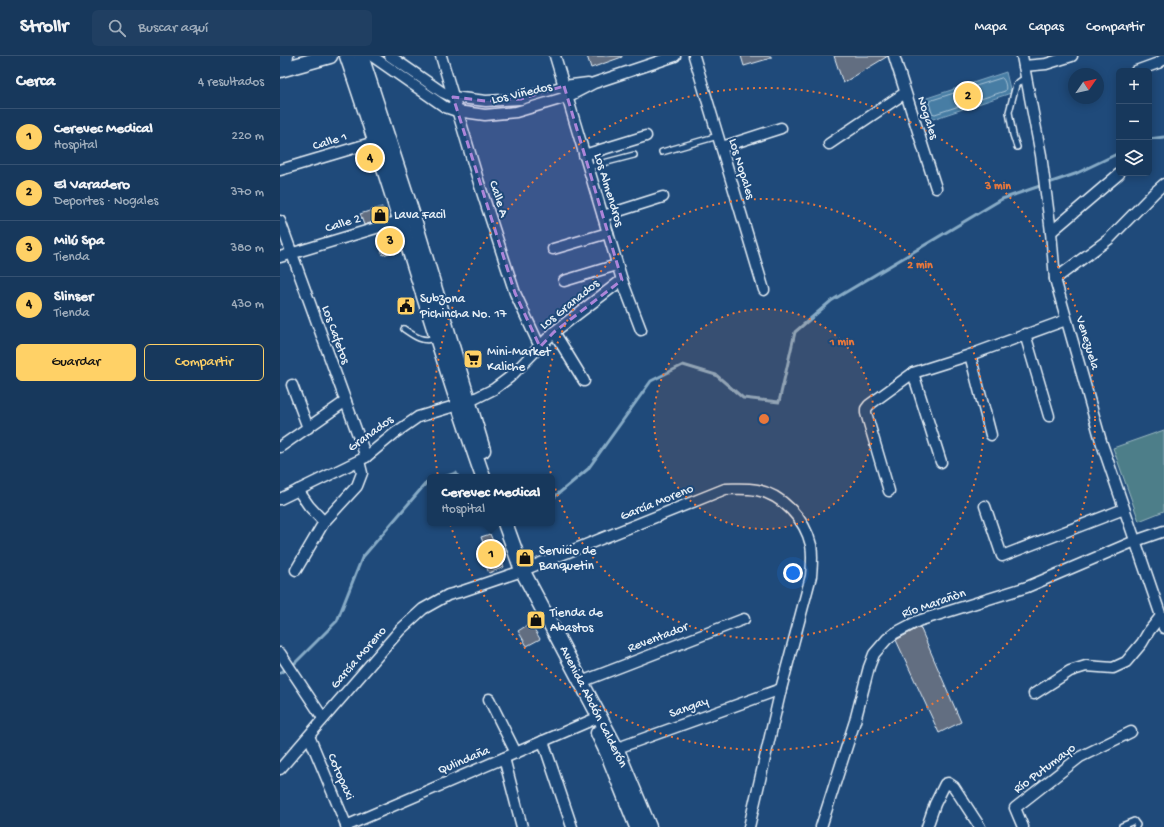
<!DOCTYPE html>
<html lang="es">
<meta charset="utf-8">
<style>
:root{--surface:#17385c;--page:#203f62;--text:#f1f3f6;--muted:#9eacbb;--line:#365272;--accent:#ffd166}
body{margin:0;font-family:"Gochi Hand",sans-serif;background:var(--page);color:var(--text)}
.controls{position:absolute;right:12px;top:12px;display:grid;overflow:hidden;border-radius:6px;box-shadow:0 2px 10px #0003}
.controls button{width:36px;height:36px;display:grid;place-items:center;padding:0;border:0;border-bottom:1px solid var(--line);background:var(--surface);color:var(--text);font:20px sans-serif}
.compass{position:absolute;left:788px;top:12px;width:36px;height:36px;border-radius:50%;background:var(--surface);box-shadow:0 2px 10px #0003;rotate:56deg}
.you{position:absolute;left:513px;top:517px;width:14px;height:14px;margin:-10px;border:3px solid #fff;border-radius:50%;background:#1a73e8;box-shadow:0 0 0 6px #1a73e833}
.badge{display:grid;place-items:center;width:26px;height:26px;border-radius:50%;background:var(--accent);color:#111;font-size:13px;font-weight:700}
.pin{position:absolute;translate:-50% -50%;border:2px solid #fff;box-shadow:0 1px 4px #0006}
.popup{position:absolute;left:147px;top:418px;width:128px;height:52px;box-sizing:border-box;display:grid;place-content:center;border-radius:6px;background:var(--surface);filter:drop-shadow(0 1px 3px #0005);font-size:13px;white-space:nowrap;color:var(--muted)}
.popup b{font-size:15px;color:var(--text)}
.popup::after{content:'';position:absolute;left:50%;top:100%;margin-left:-8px;border:8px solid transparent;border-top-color:var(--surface)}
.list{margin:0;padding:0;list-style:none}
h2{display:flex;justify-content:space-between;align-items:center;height:52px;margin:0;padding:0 16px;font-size:17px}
h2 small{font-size:13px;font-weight:400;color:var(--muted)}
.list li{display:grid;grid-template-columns:26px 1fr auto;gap:12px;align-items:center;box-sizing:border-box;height:56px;padding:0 16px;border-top:1px solid var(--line)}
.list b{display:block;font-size:15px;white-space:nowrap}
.list p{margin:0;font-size:13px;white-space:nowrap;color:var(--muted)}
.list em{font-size:13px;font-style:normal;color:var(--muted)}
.actions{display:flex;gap:8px;padding:12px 16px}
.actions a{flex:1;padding:9px 0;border:1px solid var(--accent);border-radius:6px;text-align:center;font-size:14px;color:var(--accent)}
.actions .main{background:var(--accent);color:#111}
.icon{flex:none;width:22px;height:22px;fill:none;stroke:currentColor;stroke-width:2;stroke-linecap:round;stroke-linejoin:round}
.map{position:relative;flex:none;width:884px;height:771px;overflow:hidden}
header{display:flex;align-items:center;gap:24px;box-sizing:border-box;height:56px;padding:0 20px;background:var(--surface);border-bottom:1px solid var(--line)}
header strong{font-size:19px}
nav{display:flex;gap:22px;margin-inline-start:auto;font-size:14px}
.search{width:280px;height:36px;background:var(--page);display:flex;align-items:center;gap:10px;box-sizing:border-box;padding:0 14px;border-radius:6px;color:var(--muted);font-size:15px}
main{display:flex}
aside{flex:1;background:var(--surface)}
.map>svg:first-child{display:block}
.green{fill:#4e7e89;stroke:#9bb8c0}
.water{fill:#477da4;stroke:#87abc6}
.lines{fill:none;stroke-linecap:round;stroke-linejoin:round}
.shore{stroke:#a8c3d6;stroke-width:1}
.stream{stroke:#87abc6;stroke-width:3}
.building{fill:#626e81;stroke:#e8f1f8}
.lane-casing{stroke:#e8f1f8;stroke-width:8}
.street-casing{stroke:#e8f1f8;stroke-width:13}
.secondary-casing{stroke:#e8f1f8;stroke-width:17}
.lane{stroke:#1f4a7a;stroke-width:5}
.street{stroke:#1f4a7a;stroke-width:10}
.secondary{stroke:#1f4a7a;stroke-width:14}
.marked{fill:#ac85d9;fill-opacity:0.2;stroke:#ac85d9;stroke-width:3;stroke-dasharray:8 5;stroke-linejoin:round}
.ring{fill:none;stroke:#e8773b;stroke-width:2;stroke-dasharray:2 4}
.labels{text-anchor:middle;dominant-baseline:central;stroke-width:4;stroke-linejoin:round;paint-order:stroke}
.street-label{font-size:13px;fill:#e8f1f8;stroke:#1f4a7a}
.poi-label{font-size:13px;fill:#e8f1f8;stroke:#1f4a7a;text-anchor:start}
.centre{fill:#e8773b;stroke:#1f4a7a;stroke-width:2}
.ring-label{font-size:12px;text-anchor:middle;font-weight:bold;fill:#e8773b;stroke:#1f4a7a;stroke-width:4;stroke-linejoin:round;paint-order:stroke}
</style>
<header>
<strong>Strollr</strong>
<div class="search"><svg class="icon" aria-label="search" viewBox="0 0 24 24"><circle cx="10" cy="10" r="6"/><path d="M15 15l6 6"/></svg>Buscar aquí</div>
<nav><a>Mapa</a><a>Capas</a><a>Compartir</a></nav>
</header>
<main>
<aside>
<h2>Cerca<small>4 resultados</small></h2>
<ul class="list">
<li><span class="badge">1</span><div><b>Cerevec Medical</b><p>Hospital</p></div><em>220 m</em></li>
<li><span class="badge">2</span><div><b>El Varadero</b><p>Deportes · Nogales</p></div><em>370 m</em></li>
<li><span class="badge">3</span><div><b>Milú Spa</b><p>Tienda</p></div><em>380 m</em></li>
<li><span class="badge">4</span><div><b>Slinser</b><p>Tienda</p></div><em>430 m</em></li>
</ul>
<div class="actions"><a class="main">Guardar</a><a>Compartir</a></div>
</aside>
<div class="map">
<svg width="884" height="771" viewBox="0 0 884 771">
<rect width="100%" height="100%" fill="#1f4a7a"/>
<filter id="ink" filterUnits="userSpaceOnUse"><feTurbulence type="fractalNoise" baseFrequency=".025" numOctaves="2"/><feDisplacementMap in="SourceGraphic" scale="8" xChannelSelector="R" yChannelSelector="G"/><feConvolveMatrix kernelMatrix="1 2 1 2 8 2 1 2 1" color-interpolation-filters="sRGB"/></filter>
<g filter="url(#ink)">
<path class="green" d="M884 374V455L859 465 833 392Z"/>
<path class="water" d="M726 16 731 37 650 64 644 43Z"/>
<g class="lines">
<path class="shore" d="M722 22C725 24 727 32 725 35L655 58 652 57 649 47 650 45Z"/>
<g class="stream">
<path d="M869 83 884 81"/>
<path d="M164 421 176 417 178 421"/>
<path d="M272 443 308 413 371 325 403 309 436 319 463 342 499 346 515 276 551 245 722 143 795 118 839 97"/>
<path d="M0 617 15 607 57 565 82 502 147 426 150 425"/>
</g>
</g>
<g class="building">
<path d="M307 0H342V1L311 12Z"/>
<path d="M461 0H491V2L464 10Z"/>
<path d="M554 0H608L563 27Z"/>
<path d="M102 151 106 162 84 169 80 158Z"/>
<path d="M113 179 118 194 103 199 97 183Z"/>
<path d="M195 295 200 307 191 311 185 299Z"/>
<path d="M210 478 224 511 209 517 201 499 207 497 201 481Z"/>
<path d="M249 568 251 573 253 571 260 583 247 590 238 575Z"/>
<path d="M640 571 681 666 659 677 616 584Z"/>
</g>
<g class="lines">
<g class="lane-casing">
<g id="lane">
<path d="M737 91 733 79 729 56 736 29 739 26 746 21"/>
<path d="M382 96 438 80"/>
<path d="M308 111 354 99"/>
<path d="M124 273C134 280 143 287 155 282"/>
<path d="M842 770 854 765 857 769 856 771"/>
</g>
</g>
<g class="street-casing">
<g id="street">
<path d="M92 0 165 51 177 55 205 59 236 56 287 41 314 27 395 0"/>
<path d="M110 0 162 36 173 41 206 45 241 43 284 30 308 27"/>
<path d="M161 0 199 127 235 237 260 291"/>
<path d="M275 0 342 224 361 274"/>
<path d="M414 0 484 234"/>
<path d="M614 0 656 132"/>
<path d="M742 0 761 99 771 176 775 223 821 385 881 560 884 572"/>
<path d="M744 10 766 8 792 0"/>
<path d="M856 15 878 7 884 3"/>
<path d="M549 88 625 37"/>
<path d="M442 91 501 72"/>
<path d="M304 99 366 80"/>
<path d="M0 114 101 84"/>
<path d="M323 160 383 141"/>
<path d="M0 165 86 401"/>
<path d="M771 176 839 118"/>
<path d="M273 193 328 177"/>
<path d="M0 201 126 163"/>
<path d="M775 223 829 183 875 136 884 128"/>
<path d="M284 225 337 209"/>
<path d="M274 276 304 325"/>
<path d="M745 278 769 360"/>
<path d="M690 299 711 379"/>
<path d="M633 317 661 406"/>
<path d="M12 329 28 372"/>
<path d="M0 391 66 345"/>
<path d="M18 434 29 450 44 466"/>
<path d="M609 435 586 357V353L589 349 633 317 690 299 786 264"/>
<path d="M0 443 86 401 115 377 138 361 188 346 214 333 230 321 274 276 342 224"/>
<path d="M705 450 722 500 844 453"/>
<path d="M16 514 44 466 77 430 82 417 79 405"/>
<path d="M0 597 43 662"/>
<path d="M301 626 464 563"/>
<path d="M754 638 790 615 806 610 833 612 846 606 862 587 869 575 881 560"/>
<path d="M209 643 236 697"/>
<path d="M29 680 67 771"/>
<path d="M263 685 292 771"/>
<path d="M332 694 501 633"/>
<path d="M224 702 242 771"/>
<path d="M0 713 120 574 143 553 168 539 183 535 236 517 445 433C456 433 466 432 477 434 502 439 525 463 531 489 533 499 532 509 531 520L501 633 469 771"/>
<path d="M66 770 319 661"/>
<path d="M541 771 575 665 589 611 594 598 607 583 615 577 638 565 747 531 855 485 884 475"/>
<path d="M647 771 655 748 665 728 668 727 674 731 700 771"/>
<path d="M743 771 735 752 800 701 851 676"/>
</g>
</g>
<g class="secondary-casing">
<g id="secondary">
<path d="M67 0C115 139 154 282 203 421"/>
<path d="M81 0 133 160 203 394"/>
<path d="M0 2 6 0"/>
<path d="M0 14 50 0"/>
<path d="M225 467 242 514 336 692 369 771"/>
<path d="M318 677 327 696 357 771"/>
</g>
</g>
<use href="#lane" class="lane"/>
<use href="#street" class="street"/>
<use href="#secondary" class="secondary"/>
</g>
</g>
<path class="marked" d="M284 30 342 224 274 276 260 291 235 237 173 41 206 45 241 43Z"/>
<circle cx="484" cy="363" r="110" fill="#e8773b" fill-opacity=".12"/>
<g class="ring">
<circle cx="484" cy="363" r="110"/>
<circle cx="484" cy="363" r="220"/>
<circle cx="484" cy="363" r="331"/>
</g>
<defs>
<g id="shop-square" transform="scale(1)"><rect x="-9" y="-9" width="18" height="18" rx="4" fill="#ffd166" stroke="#1f4a7a"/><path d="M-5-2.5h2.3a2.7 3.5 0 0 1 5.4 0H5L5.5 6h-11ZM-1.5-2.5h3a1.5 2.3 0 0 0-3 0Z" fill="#111"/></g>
<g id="civic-square" transform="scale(1)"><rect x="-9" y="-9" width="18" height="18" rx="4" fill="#ffd166" stroke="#1f4a7a"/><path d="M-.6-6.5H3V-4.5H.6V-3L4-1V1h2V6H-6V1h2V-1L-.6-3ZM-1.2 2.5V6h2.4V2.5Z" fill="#111"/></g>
<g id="supermarket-square" transform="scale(1)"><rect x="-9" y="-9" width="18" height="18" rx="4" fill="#ffd166" stroke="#1f4a7a"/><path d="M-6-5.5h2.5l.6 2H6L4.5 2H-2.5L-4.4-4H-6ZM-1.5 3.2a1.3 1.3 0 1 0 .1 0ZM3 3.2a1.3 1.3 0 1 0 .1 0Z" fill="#111"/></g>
</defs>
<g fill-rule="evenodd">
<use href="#shop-square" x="100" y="159"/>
<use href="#civic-square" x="126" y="250"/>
<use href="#supermarket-square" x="193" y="303"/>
<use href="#shop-square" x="245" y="502"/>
<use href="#shop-square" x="256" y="564"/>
</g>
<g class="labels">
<g class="street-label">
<text transform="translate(242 38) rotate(-13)">Los Viñedos</text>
<text transform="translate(647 62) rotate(72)">Nogales</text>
<text transform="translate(50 86) rotate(-17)">Calle 1</text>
<text transform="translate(461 113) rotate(73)">Los Nopales</text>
<text transform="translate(328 134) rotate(73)">Los Almendros</text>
<text transform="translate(218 143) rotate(72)">Calle A</text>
<text transform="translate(63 168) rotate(-17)">Calle 2</text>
<text transform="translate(290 249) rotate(-39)">Los Granados</text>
<text transform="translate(55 279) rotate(70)">Los Cafetos</text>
<text transform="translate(807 287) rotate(73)">Venezuela</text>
<text transform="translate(91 378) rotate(-36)">Granados</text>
<text transform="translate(377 447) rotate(-22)">García Moreno</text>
<text transform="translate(654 548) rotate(-19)">Río Marañòn</text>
<text transform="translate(378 582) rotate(-21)">Reventador</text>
<text transform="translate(79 602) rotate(-49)">García Moreno</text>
<text transform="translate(313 651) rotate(63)">Avenida Abdón Calderón</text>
<text transform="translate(409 652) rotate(-20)">Sangay</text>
<text transform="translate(184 705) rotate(-23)">Qulindaña</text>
<text transform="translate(765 713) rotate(-37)">Río Putumayo</text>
<text transform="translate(60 721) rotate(67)">Cotopaxi</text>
</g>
<g class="poi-label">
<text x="114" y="159">Lava Facil</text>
<text x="140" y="243">Subzona<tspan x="140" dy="15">Pichincha No. 17</tspan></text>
<text x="207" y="296">Mini-Market<tspan x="207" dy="15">Kaliche</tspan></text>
<text x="259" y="495">Servicio de<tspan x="259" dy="15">Banquetin</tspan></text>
<text x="270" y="557">Tienda de<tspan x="270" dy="15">Abastos</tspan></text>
</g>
</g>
<circle cx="484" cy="363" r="6" class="centre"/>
<g class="ring-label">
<text x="718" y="133">3 min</text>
<text x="640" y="212">2 min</text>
<text x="562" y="289">1 min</text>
</g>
</svg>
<div class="controls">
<button>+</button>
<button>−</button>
<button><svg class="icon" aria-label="layers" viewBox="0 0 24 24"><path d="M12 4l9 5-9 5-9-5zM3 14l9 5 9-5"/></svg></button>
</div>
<svg class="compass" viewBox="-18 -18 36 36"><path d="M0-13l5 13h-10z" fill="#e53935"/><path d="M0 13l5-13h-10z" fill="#9eacbb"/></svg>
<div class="you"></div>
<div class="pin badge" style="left:211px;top:498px">1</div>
<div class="popup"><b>Cerevec Medical</b>Hospital</div>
<div class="pin badge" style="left:688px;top:40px">2</div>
<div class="pin badge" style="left:110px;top:185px">3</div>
<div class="pin badge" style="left:90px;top:102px">4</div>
</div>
</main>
